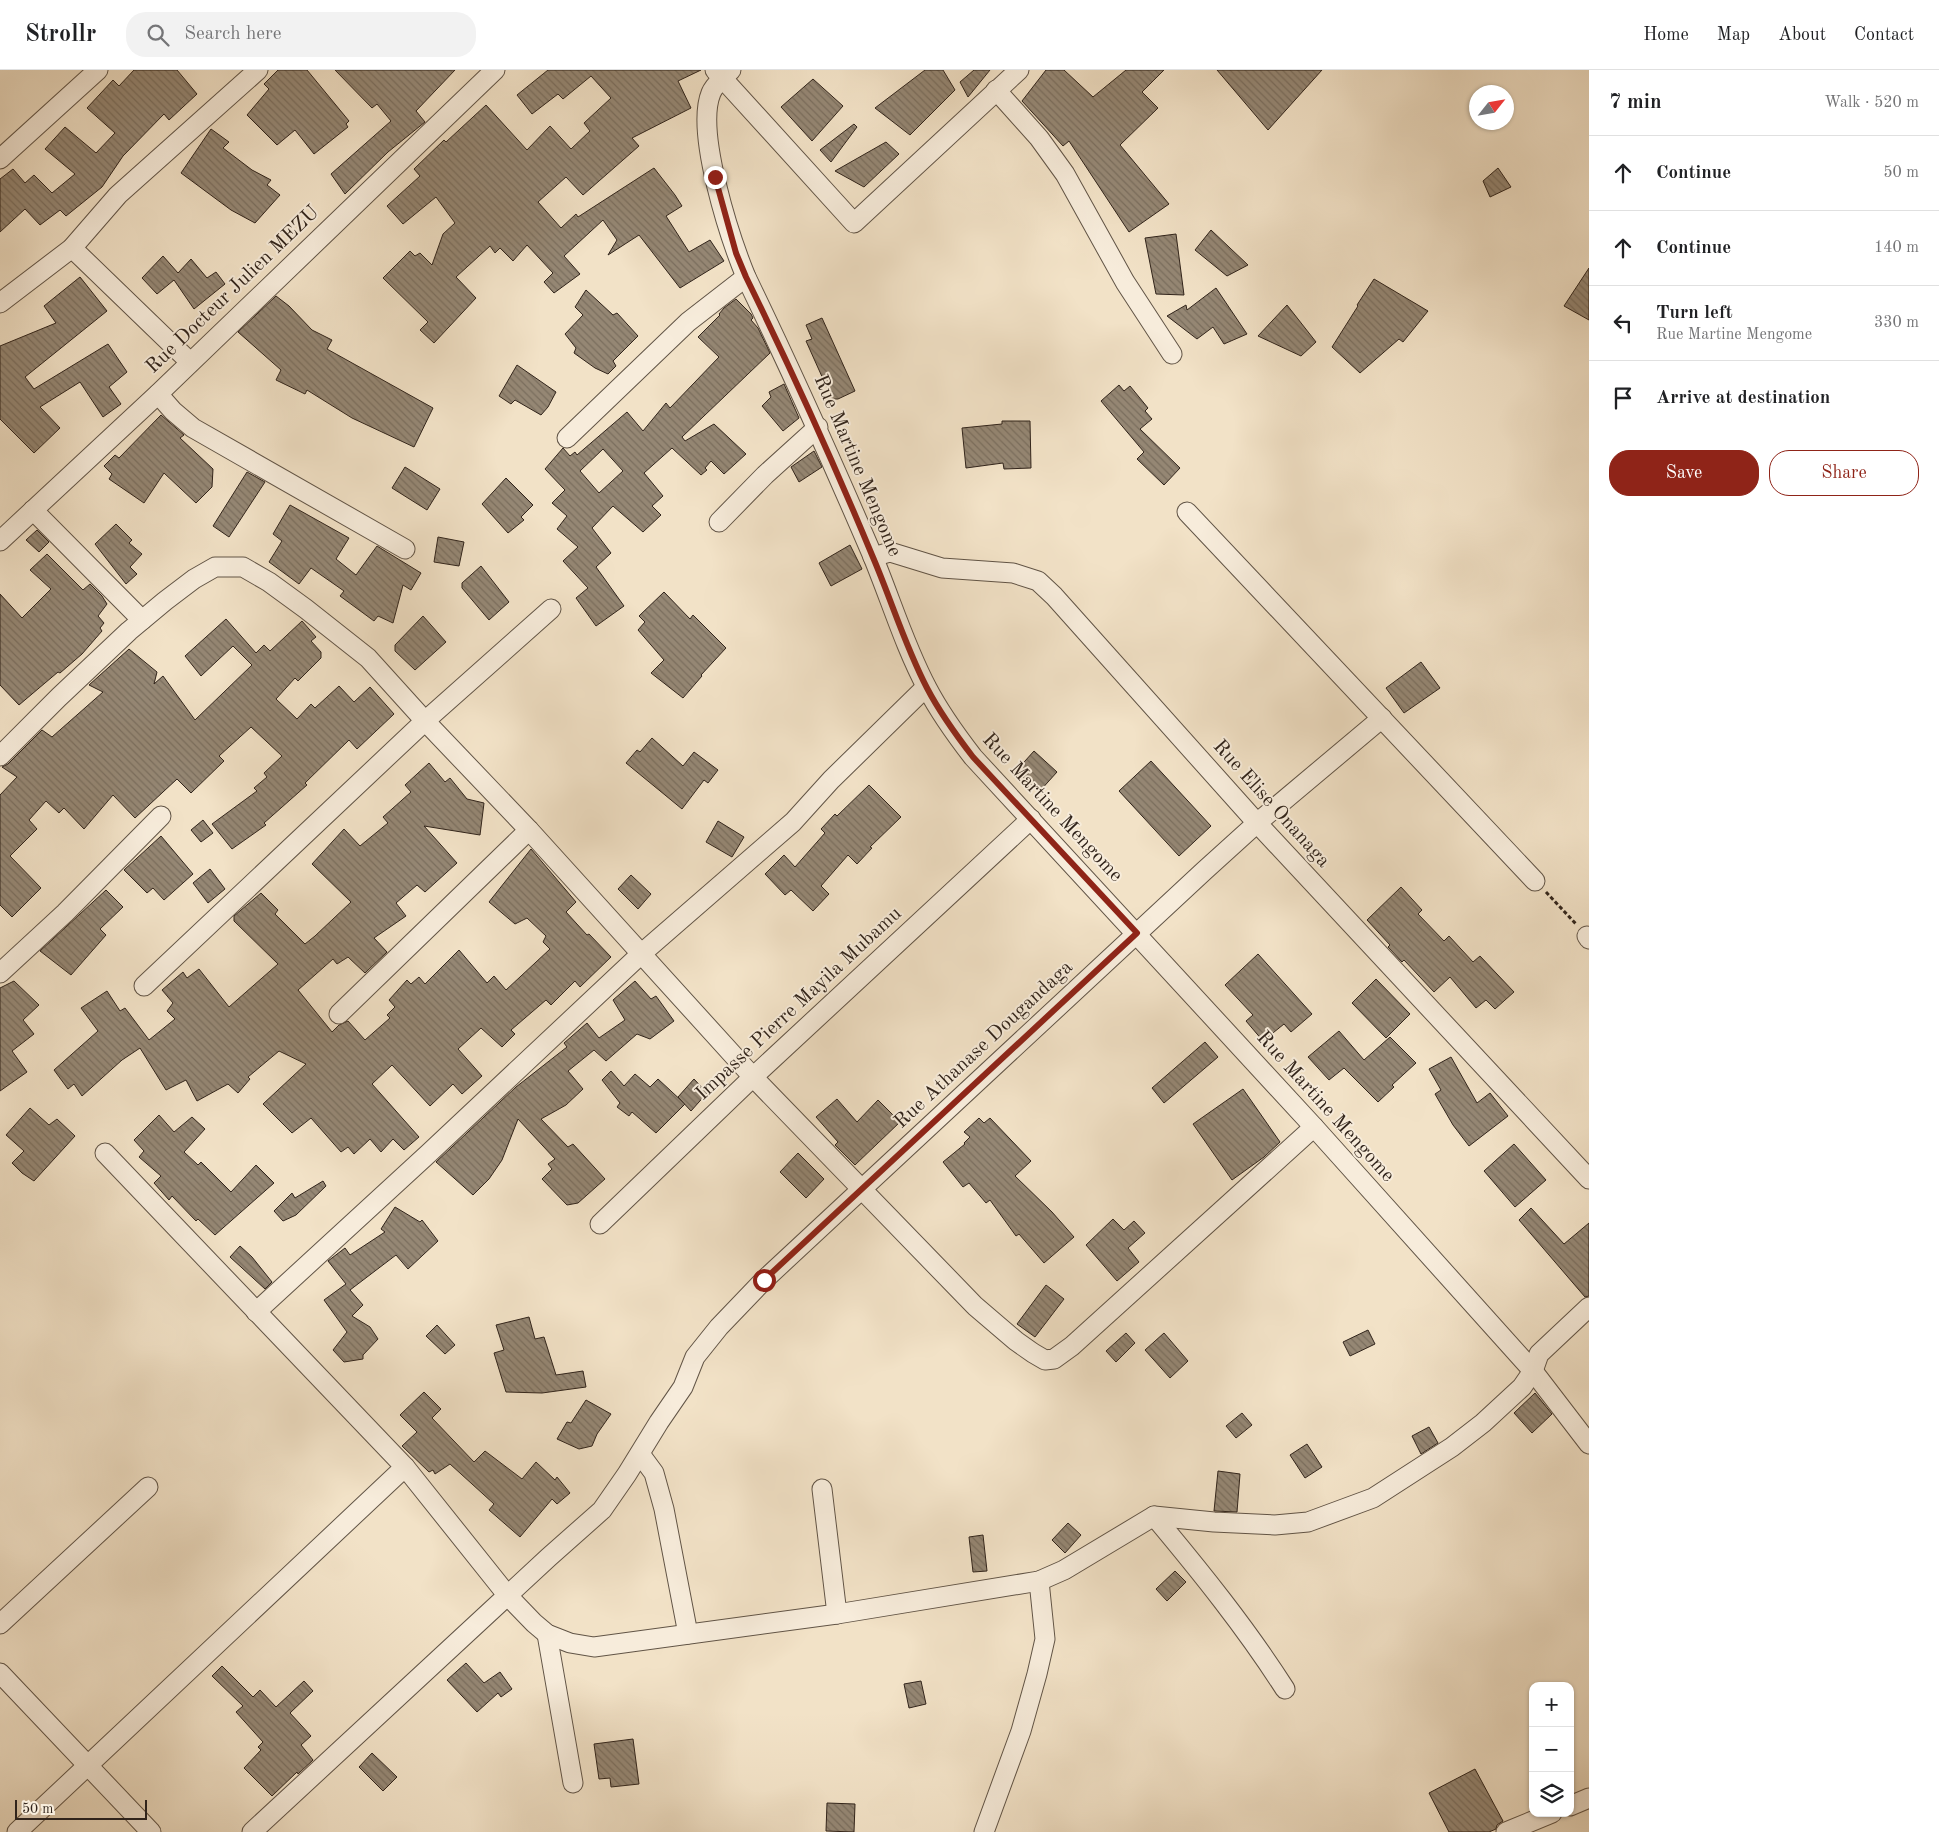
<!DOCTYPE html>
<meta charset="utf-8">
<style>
:root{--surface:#fff;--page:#f2f2f2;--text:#202124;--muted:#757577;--line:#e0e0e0;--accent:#8f2418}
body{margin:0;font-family:"Old Standard TT",serif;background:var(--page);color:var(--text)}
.controls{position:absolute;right:15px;bottom:15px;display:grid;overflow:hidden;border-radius:10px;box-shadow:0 1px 4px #0004}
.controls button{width:45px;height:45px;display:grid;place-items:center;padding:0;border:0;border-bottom:1px solid var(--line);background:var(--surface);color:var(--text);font:25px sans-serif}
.compass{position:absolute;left:1469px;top:15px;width:45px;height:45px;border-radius:50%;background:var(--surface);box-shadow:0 1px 4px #0004;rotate:59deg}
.scale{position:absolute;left:15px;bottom:12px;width:132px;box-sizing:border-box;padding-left:5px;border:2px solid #31241b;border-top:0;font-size:14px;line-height:18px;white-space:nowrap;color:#31241b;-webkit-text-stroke:4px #f7ecdb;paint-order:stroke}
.stop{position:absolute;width:15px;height:15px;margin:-11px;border:4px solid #8f2418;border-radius:50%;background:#fff}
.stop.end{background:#8f2418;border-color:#fff;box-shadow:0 1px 5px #0008}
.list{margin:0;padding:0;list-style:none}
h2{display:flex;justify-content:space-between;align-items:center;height:65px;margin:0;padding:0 20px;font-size:21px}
h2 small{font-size:16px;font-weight:400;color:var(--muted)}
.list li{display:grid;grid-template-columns:32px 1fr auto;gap:15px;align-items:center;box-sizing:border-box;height:75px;padding:0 20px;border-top:1px solid var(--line)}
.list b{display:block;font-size:19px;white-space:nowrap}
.list p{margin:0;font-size:16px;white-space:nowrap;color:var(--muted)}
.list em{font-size:16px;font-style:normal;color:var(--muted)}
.actions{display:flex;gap:10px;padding:15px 20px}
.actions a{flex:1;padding:11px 0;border:1px solid var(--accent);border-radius:20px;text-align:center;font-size:18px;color:var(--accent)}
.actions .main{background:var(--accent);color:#fff}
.icon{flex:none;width:28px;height:28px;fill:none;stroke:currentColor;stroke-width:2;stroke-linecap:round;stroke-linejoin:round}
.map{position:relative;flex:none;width:1589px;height:1762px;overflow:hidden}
header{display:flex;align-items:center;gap:30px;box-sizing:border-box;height:70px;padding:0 25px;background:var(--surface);border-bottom:1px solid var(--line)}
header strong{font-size:24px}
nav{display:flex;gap:28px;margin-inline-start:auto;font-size:18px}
.search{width:350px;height:45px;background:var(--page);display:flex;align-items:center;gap:12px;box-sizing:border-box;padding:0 18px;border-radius:20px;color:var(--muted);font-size:19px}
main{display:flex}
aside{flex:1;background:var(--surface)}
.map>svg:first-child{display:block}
.building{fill:url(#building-back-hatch);stroke:#31241b;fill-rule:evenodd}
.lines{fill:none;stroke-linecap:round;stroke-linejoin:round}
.minor-casing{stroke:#615446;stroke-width:21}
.path{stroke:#31241b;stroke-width:3;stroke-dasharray:4 2.5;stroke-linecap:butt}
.minor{stroke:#f7ecdb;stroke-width:19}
.route{stroke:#8f2418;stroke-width:6}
.labels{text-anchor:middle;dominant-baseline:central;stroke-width:4;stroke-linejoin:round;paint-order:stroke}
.street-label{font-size:20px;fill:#31241b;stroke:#f7ecdb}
</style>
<header>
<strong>Strollr</strong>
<div class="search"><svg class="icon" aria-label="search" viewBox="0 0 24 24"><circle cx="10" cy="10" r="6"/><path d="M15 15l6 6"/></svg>Search here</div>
<nav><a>Home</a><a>Map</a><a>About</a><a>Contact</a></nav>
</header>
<main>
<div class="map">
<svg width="1589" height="1762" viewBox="0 0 1589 1762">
<defs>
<pattern id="building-back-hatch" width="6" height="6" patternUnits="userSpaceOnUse" patternTransform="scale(1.25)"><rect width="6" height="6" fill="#958774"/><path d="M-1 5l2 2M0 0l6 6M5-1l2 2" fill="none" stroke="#7a6e5e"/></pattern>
</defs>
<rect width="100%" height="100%" fill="#f2e2c7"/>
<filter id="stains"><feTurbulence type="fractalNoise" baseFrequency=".004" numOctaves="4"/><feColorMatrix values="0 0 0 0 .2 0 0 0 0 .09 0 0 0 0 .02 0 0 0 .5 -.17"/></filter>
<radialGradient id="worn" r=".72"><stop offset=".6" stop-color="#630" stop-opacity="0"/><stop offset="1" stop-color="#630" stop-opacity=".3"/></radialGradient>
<g class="building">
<path d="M134 0H177L197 24 169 50 164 44 123 86 102 117 66 146 60 140 40 155 25 139 0 162V109L13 99 25 113 34 105 52 123 75 104 45 79 65 57 96 83 115 63 87 38 113 10 119 16Z"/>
<path d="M278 0H307L349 51 346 54 348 57 314 84 295 60 277 75 247 45 269 19 264 14Z"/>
<path d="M335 0H455L416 41 425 52 388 82 345 124 331 104 391 51 377 34 372 38Z"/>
<path d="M548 0H701L678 11 691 38 632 68 639 76 583 125 566 107 538 132 561 158 576 144 578 147 654 98 675 125 682 136 666 146 689 182 710 170 724 191 680 218 639 165 608 185 617 170 603 150 564 186 580 204 554 223 544 212 553 203 527 175 513 191 500 178 495 183 490 176 456 207 476 228 434 273 420 260 428 252 383 208 410 181 415 186 420 183 432 195 443 164 455 153 436 127 403 154 387 136 420 106 414 99 444 70 446 72 486 35 527 80 550 56 571 79 590 61 584 53 611 28 591 6 563 29 558 24 532 44 517 25Z"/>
<path d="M925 0H943L955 20 910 65 875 38Z"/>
<path d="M974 0H990L968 27 960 12Z"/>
<path d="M1046 0H1064L1093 27 1126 0H1164L1142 22 1158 38 1120 75 1169 134 1129 162 1069 71 1063 76 1022 31Z"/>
<path d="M1217 0H1322L1268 60Z"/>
<path d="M813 9 843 36 812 71 781 37Z"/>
<path d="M854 54 857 57 831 92 820 80Z"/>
<path d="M211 59 229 72 223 78 252 100 271 110 267 115 280 125 255 153 231 140 181 103Z"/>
<path d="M886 72 899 84 864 117 835 101Z"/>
<path d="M1498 98 1511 117 1490 127 1483 111Z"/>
<path d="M1211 160 1248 195 1227 206 1195 180Z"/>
<path d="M1176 164 1184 225 1156 224 1145 168Z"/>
<path d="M163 186 178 203 191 189 207 208 216 202 225 214 194 239 174 210 157 224 142 208Z"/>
<path d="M1589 198V250L1564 236Z"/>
<path d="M80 207 107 241 25 307 34 319 108 274 127 302 109 317 121 334 103 347 80 312 40 337 60 358 34 383 0 349V276L56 253 44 236Z"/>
<path d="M1374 209 1428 241 1403 272 1399 269 1360 303 1332 277 1358 236 1357 235Z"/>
<path d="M1216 218 1247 264 1224 274 1213 257 1197 269 1167 246 1186 235 1187 240Z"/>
<path d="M586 220 613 245 617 243 638 266 613 291 616 296 608 304 595 298 574 283 576 278 565 264 583 245 575 237Z"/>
<path d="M276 226 289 236 312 260 332 270 327 279 433 338 414 377 352 348 307 320 305 324 276 310 281 300 238 262Z"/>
<path d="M736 229 751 244 753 248 751 250 758 258 770 283 682 367 685 371 714 354 746 384 724 404 711 391 705 398 707 400 701 405 672 378 644 403 663 426 652 436 661 445 643 462 613 436 592 458 611 483 596 497 624 536 596 556 576 528 588 518 563 491 578 477 557 459 567 446 552 433 565 420 545 399 563 378 570 386 575 382 577 385 627 342 643 361 666 333 670 338 719 287 698 267 720 245 719 244 724 238ZM603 379 623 401 599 423 580 401Z"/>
<path d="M1287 235 1316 272 1301 286 1258 266Z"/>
<path d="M822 248 855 321 838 329H832L806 271 812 269 806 255Z"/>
<path d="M517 295 556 322 548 337 541 345 515 330 511 334 499 326Z"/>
<path d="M784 314 799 348 783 361 762 336 771 327 769 322Z"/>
<path d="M1119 315 1124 321 1130 316 1148 338 1145 341 1152 349 1140 359 1180 398 1164 415 1137 389 1144 382 1101 331Z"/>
<path d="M161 345 184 365 180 368 213 399 212 417 196 433 164 403 144 433 109 409 112 404 104 396 115 385 119 388Z"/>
<path d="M1002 351H1030L1031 398 1004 399 1003 393 966 398 962 358 1002 354Z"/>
<path d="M814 381 822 397 799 412 791 397Z"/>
<path d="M405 397 440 419 427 440 392 418Z"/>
<path d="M247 402 265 412 229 467 213 456Z"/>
<path d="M506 408 533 435 521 447 524 450 508 463 482 434Z"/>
<path d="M290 435 349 468 336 489 356 505 377 476 421 503 411 520 403 515 393 553 378 546 374 551 340 526 344 521 311 498 299 514 269 492 282 471 273 464Z"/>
<path d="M116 454 132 470 129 473 142 484 130 497 137 504 126 514 95 474Z"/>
<path d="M37 460 49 472 39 482 26 470Z"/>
<path d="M438 467 464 472 459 496 434 492Z"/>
<path d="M850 475 862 499 831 516 819 493Z"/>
<path d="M47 484 83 520 90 514 102 526 107 534 98 546 104 553 100 558 102 561 82 584 60 603 58 602 19 635 0 615V524L22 548 51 519 30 500Z"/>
<path d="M481 496 509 532 489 550 462 518V513Z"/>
<path d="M664 522 690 549 693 545 726 578 701 605 702 606 683 628 651 603 664 590 638 560 645 552 639 546Z"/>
<path d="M423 546 446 572 415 600 395 581V575Z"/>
<path d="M226 549 256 583 264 575 270 581 302 551 316 567 311 571 321 582V588L298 611 295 608 276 629 297 649 311 634 315 638 339 616 354 632 370 617 394 644 357 679 349 670 305 713 307 715 264 753 266 755 232 779 212 754 257 721 254 718 267 707 264 703 282 686 251 657 219 686 224 691 191 723 177 709 135 748 113 725 84 759 64 738 59 743 46 731 29 750 37 759 10 786 41 818 12 847 0 835V725L17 707 2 697 8 694 42 660 52 667 103 622 89 615 129 579 157 602 154 614 163 606 195 650 252 595 233 576 201 606 185 586Z"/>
<path d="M1421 592 1440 618 1404 643 1386 618Z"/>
<path d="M652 668 683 696 694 682 718 700 708 713 704 710 682 739 626 693 637 680 640 682Z"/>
<path d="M1034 681 1057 702 1039 722 1016 701Z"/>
<path d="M1151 691 1211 756 1179 786 1119 721Z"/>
<path d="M429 693 445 712 450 708 467 729 484 733 480 765 424 756 457 793 425 822 417 815 396 833 406 846 374 868 387 882 365 903 348 887 337 894 333 889 298 920 332 962 339 955 348 951 365 970 390 948 387 945 395 937 389 930 407 910 411 914 419 907 425 914 459 880 487 913 494 906 506 920 550 879 543 872 546 866 527 848 515 854 489 832 531 779 576 832 566 842 587 865 589 864 611 887 580 917 575 911 551 935 546 930 511 960 515 964 502 977 481 958 458 979 482 1006 462 1024 453 1014 430 1036 392 995 372 1014 419 1067 404 1080 393 1069 381 1082 370 1069 354 1084 348 1077 341 1082 311 1048 292 1063 263 1034 306 994 279 981 248 1007 250 1009 238 1023 228 1014 197 1031 186 1010 166 1020 140 978 122 990 82 1026 74 1014 68 1019 54 1000 98 961 81 938 107 921 120 941 125 938 149 970 175 949 167 941 173 933 162 920 183 902 187 908 199 899 229 937 278 894 234 851V846L261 823 278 840 275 844 305 874 315 866 351 832 312 794 344 759 360 776 388 753 383 747 411 722 405 715Z"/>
<path d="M869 715 901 747 870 777 872 778 857 794 848 785 821 816 829 824 813 841 791 820 785 825 765 804 784 785 795 797 825 763 821 759 835 744 837 746Z"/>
<path d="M203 750 213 763 201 772 191 760Z"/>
<path d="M718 751 744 767 732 787 706 772Z"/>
<path d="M161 766 193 804 164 830 153 818 147 823 124 800Z"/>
<path d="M210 799 225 819 208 833 193 813Z"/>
<path d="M631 805 651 824 638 839 618 819Z"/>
<path d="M1401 817 1422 840 1418 844 1444 871 1449 866 1473 892 1480 886 1514 922 1495 939 1486 930 1476 938 1450 907 1434 922 1404 890 1402 892 1388 877 1390 875 1367 850Z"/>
<path d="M106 820 123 837 100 859 106 865 71 905 40 881Z"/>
<path d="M1258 884 1312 944 1291 962 1284 954 1263 971 1246 951 1253 945 1225 915Z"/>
<path d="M1376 909 1410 944 1386 968 1352 933Z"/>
<path d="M14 911 39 935 23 950 34 964 12 981 27 1002 0 1021V918Z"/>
<path d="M635 911 651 929 656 926 674 951 650 969 637 964 606 991 594 980 568 1001 583 1019 566 1035 541 1049 568 1077 573 1074 605 1109 578 1133 567 1135 542 1109 552 1099 548 1094 555 1089 518 1049 502 1090 489 1109 473 1125 436 1092 516 1017 567 977 564 973 587 953 599 968 625 950 613 930Z"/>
<path d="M1339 961 1364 990 1390 967 1416 993 1392 1015 1394 1017 1378 1032 1344 998 1329 1010 1308 987Z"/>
<path d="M1205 972 1218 987 1164 1033 1152 1018Z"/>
<path d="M1451 987 1477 1033 1490 1023 1508 1046 1469 1076 1453 1055 1435 1024 1441 1020 1429 999Z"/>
<path d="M611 1001 624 1016 635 1004 650 1017 658 1009 685 1034 656 1063 632 1042 629 1046 617 1037 620 1033 602 1010Z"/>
<path d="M694 1009 707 1023 691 1041 678 1027Z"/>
<path d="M1243 1019 1280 1072 1264 1087 1232 1110 1193 1054Z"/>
<path d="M837 1029 857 1052 878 1030 900 1052 855 1095 835 1075 838 1072 816 1047Z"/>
<path d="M30 1038 49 1055 57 1049 75 1066 34 1111 22 1103 12 1093 24 1081 6 1065Z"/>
<path d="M159 1045 174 1062 192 1047 205 1059 184 1082 198 1095 201 1092 231 1122 256 1095 274 1113 215 1165 198 1149 196 1151 172 1126 169 1130 154 1113 161 1106 139 1087 144 1081 134 1070Z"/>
<path d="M979 1048 984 1053 990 1048 1031 1091 1015 1106 1052 1142 1074 1167 1044 1193 1019 1164 1016 1166 990 1130 986 1133 969 1113 963 1117 943 1092 965 1074 964 1073 970 1067 964 1062Z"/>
<path d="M1514 1074 1546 1110 1515 1137 1484 1101Z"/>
<path d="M798 1083 824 1109 806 1128 780 1102Z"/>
<path d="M323 1111 326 1116 296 1145 283 1151 274 1141 292 1123 295 1128Z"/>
<path d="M395 1137 420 1152 422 1150 438 1171 408 1199 396 1185 350 1220 363 1235 352 1246 370 1257 378 1269 363 1285V1289L344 1292 333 1280 347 1262 324 1230 346 1214 328 1191 345 1178 350 1185 385 1162 381 1159Z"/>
<path d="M1531 1138 1564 1174 1589 1153V1226L1585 1227 1519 1150Z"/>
<path d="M1113 1149 1124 1160 1134 1151 1145 1163 1128 1178 1139 1192 1117 1211 1086 1175Z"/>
<path d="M240 1176 252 1187 272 1212 265 1219 230 1187Z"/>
<path d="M1046 1215 1064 1229 1035 1267 1017 1254Z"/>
<path d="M529 1247 535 1269 544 1267 556 1305 583 1301 586 1317 542 1323 506 1322 494 1283 504 1280 496 1255Z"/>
<path d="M437 1255 455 1275 445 1284 426 1266Z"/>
<path d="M1368 1260 1375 1274 1350 1286 1343 1272Z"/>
<path d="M1126 1263 1135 1273 1116 1292 1106 1281Z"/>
<path d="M1164 1263 1188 1291 1170 1308 1145 1280Z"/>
<path d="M424 1322 441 1339 432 1348 474 1392 485 1381 522 1409 536 1392 555 1410 557 1407 570 1423 557 1434 552 1429 520 1467 489 1440 494 1434 450 1394 435 1404 433 1400 429 1402 402 1376 417 1362 400 1345Z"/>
<path d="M1535 1323 1552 1344 1532 1363 1514 1343Z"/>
<path d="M586 1330 611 1344 597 1364 592 1376 579 1379 557 1369 567 1352 571 1353Z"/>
<path d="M1242 1343 1252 1355 1236 1368 1226 1356Z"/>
<path d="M1429 1357 1438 1373 1421 1384 1412 1366Z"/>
<path d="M1307 1374 1322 1397 1305 1408 1290 1385Z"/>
<path d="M1218 1401 1240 1404 1237 1442 1214 1441Z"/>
<path d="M1068 1453 1081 1465 1065 1483 1052 1470Z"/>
<path d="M983 1465 987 1501 973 1502 969 1467Z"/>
<path d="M1175 1501 1186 1512 1167 1531 1156 1519Z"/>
<path d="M466 1593 484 1613 500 1602 512 1619 501 1627 498 1623 477 1642 447 1610Z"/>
<path d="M222 1596 253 1627 260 1620 276 1637 304 1611 313 1621 290 1643 311 1666 301 1675 313 1690 298 1704 297 1702 272 1726 244 1698 261 1680 258 1677 263 1672 236 1642 243 1636 212 1606Z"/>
<path d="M921 1611 926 1634 909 1638 904 1614Z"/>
<path d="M633 1669 639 1714 611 1717 610 1708 599 1709 594 1674Z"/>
<path d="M372 1683 397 1707 383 1721 359 1697Z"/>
<path d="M1475 1699 1503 1751 1497 1755 1496 1759 1489 1762H1449L1429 1723Z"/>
<path d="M827 1733 855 1734 854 1762 826 1761Z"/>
</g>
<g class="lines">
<g class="minor-casing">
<g id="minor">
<path d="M715 0 854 153 1019 0"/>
<path d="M731 0C724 7 714 15 711 23 695 62 730 168 746 207 790 298 831 389 871 482 890 527 904 575 927 618 940 643 956 665 973 687L1314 1057 1533 1301 1589 1374"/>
<path d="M996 20 1039 68 1065 104 1125 212 1172 284"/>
<path d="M0 89 98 0"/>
<path d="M72 178 190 292"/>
<path d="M0 233 72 178 118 125 258 0"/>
<path d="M158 324 173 341 193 358 405 479"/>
<path d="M567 368 688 252 746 207"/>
<path d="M33 440 142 550"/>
<path d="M1187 442 1535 811"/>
<path d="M719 452 765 405 818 357"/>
<path d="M0 471 158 324 495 0"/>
<path d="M873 487 890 482 942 498 1013 503 1038 511 1054 526 1257 753 1589 1109"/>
<path d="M0 686 59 627 129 561 165 531 194 509 215 497H243L269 512 306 539 368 588 425 651 529 760 753 1007 975 1236 1016 1271 1033 1283 1045 1290 1054 1289 1072 1276 1314 1057"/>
<path d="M1587 866 1589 869"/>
<path d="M0 903 65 843 161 746"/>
<path d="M144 916 425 651 551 539"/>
<path d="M339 944 529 760"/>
<path d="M105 1083 405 1397 508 1526 534 1553 547 1564 570 1573 594 1577 837 1544 1039 1511 1064 1500 1154 1446 1214 1452 1275 1455 1308 1452 1373 1428 1452 1377 1483 1353 1522 1317 1533 1301 1539 1284 1589 1237"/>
<path d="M600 1154 753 1007 1031 749"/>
<path d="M256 1242 428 1084 641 884 793 752 831 710 926 617"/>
<path d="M640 1384 654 1403 664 1439 688 1564"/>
<path d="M822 1419 837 1544"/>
<path d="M1154 1446C1200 1501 1246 1558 1285 1619"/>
<path d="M0 1554 148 1417"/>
<path d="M547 1564 573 1713"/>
<path d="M0 1603 151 1762"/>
<path d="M1570 1736 1589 1728"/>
<path d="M17 1762 405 1397"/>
<path d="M252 1762 549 1487 602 1440 627 1404 659 1352 683 1317 695 1287 719 1257 764 1210 1204 801 1257 753 1382 648"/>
<path d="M984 1762 1021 1661 1037 1604 1045 1569 1039 1511"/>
<path d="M1506 1762 1552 1743"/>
</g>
</g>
<path class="path" d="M1546 822 1576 854"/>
<use href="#minor" class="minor"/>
</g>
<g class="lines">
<path class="route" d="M715 107 736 183 746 207C791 299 833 391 872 485 891 529 905 576 927 618 940 643 956 665 973 687L1137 863 764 1210"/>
</g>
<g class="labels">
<g class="street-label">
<text transform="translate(233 220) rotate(-44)">Rue Docteur Julien MEZU</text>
<text transform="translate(857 396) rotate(67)">Rue Martine Mengome</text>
<text transform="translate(1271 734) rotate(48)">Rue Elise Onanaga</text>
<text transform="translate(1052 738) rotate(47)">Rue Martine Mengome</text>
<text transform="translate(799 934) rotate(-43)">Impasse Pierre Mayila Mubamu</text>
<text transform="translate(984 975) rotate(-43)">Rue Athanase Dougandaga</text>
<text transform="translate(1325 1037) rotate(48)">Rue Martine Mengome</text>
</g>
</g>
<rect width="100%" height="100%" filter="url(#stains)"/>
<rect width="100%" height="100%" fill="url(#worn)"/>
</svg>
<div class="controls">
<button>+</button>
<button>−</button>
<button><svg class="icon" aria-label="layers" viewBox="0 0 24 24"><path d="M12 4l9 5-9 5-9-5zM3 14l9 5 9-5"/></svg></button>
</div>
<svg class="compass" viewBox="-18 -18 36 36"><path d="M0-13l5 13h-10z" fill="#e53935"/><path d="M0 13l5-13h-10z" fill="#757577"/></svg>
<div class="scale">50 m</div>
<div class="stop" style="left:764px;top:1210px"></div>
<div class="stop end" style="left:715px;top:107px"></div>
</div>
<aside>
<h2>7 min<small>Walk · 520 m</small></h2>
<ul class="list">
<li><svg class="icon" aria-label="ahead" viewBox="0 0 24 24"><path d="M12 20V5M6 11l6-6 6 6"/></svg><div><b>Continue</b></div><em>50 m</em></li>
<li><svg class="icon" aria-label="ahead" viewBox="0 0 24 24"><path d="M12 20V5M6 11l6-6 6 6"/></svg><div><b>Continue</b></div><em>140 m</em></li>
<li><svg class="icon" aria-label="left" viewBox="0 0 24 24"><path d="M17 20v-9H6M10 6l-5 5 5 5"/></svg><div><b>Turn left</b><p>Rue Martine Mengome</p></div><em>330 m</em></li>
<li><svg class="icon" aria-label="arrive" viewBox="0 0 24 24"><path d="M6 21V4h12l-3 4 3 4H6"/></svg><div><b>Arrive at destination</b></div></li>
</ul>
<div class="actions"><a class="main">Save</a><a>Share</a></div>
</aside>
</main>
